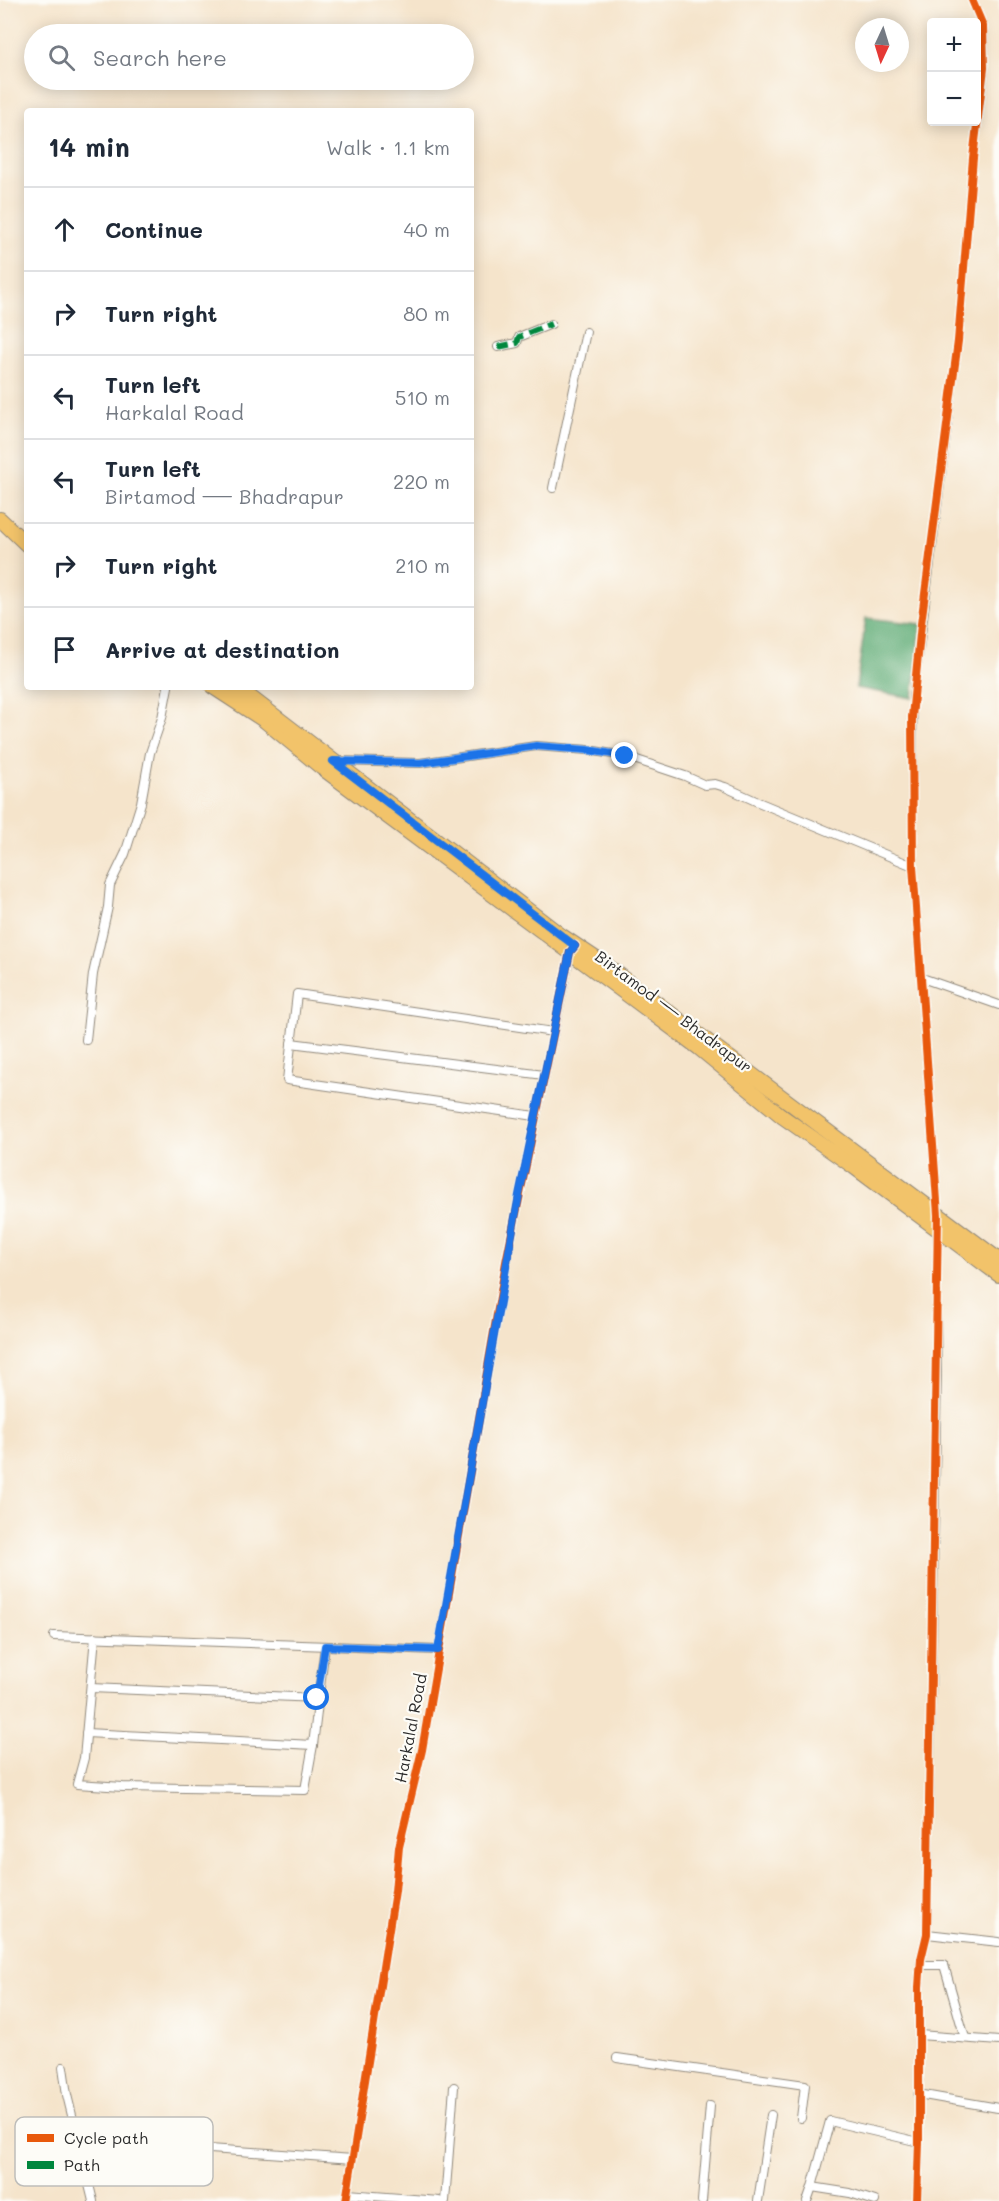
<!DOCTYPE html>
<meta charset="utf-8">
<style>
:root{--surface:#fff;--page:#f2f2f3;--text:#1f2937;--muted:#747a83;--line:#e0e1e3}
body{margin:0;font-family:Mali,sans-serif;background:var(--page);color:var(--text)}
.controls{position:absolute;right:18px;top:18px;display:grid;overflow:hidden;border-radius:6px;box-shadow:0 3px 15px #0003}
.controls button{width:54px;height:54px;display:grid;place-items:center;padding:0;border:0;border-bottom:2px solid var(--line);background:var(--surface);color:var(--text);font:30px sans-serif}
.compass{position:absolute;left:855px;top:18px;width:54px;height:54px;border-radius:50%;background:var(--surface);box-shadow:0 3px 15px #0003;rotate:184deg}
.stop{position:absolute;width:18px;height:18px;margin:-14px;border:4px solid #1a73e8;border-radius:50%;background:#fff}
.stop.end{background:#1a73e8;border-color:#fff;box-shadow:0 2px 6px #0008}
.list{margin:0;padding:0;list-style:none}
h2{display:flex;justify-content:space-between;align-items:center;height:78px;margin:0;padding:0 24px;font-size:26px}
h2 small{font-size:20px;font-weight:400;color:var(--muted)}
.list li{display:grid;grid-template-columns:39px 1fr auto;gap:18px;align-items:center;box-sizing:border-box;height:84px;padding:0 24px;border-top:2px solid var(--line)}
.list b{display:block;font-size:22px;white-space:nowrap}
.list p{margin:0;font-size:20px;white-space:nowrap;color:var(--muted)}
.list em{font-size:20px;font-style:normal;color:var(--muted)}
.icon{flex:none;width:33px;height:33px;fill:none;stroke:currentColor;stroke-width:2;stroke-linecap:round;stroke-linejoin:round}
.map{position:relative;flex:none;width:999px;height:2201px;overflow:hidden}
.search{position:absolute;background:var(--surface);box-shadow:0 3px 15px #0003;left:24px;top:24px;width:450px;height:66px;display:flex;align-items:center;gap:15px;box-sizing:border-box;padding:0 21px;border-radius:33px;color:var(--muted);font-size:22px}
.panel{position:absolute;background:var(--surface);box-shadow:0 3px 15px #0003;left:24px;top:108px;width:450px;height:582px;border-radius:6px}
.map>svg:first-child{display:block}
.forest{fill:#5fac76;stroke:#456c50;stroke-width:1.5}
.lines{fill:none;stroke-linecap:round;stroke-linejoin:round}
.street-casing{stroke:#90887b;stroke-width:10}
.primary-casing{stroke:#90887b;stroke-width:16}
.street{stroke:#fff;stroke-width:8}
.primary{stroke:#f2c36a;stroke-width:14}
.quiet{stroke:#00873e;stroke-width:6;stroke-dasharray:12 6;stroke-linecap:butt}
.cycleway-casing{stroke:#fdfcf7;stroke-width:11}
.cycleway{stroke:#e8590c;stroke-width:8}
.route{stroke:#1a73e8;stroke-width:8}
.labels{text-anchor:middle;dominant-baseline:central;stroke-width:4.5;stroke-linejoin:round;paint-order:stroke}
.street-label{font-size:16px;fill:#2b2b2b;stroke:#fdfcf7}
.key{fill:#fdfcf7;stroke:#bebdba;stroke-width:1.5}
.key-label{font-size:16px;fill:#2b2b2b}
</style>
<div class="map">
<svg width="999" height="2201" viewBox="0 0 999 2201">
<rect width="100%" height="100%" fill="#fdfcf7"/>
<filter id="ink" filterUnits="userSpaceOnUse"><feTurbulence type="fractalNoise" baseFrequency=".0167" numOctaves="2"/><feDisplacementMap in="SourceGraphic" scale="12" xChannelSelector="R" yChannelSelector="G"/><feConvolveMatrix kernelMatrix="1 2 1 2 8 2 1 2 1" color-interpolation-filters="sRGB"/></filter>
<filter id="wash" filterUnits="userSpaceOnUse"><feTurbulence type="fractalNoise" baseFrequency=".008" numOctaves="4" result="noise"/><feDisplacementMap in="SourceGraphic" scale="24" xChannelSelector="R" yChannelSelector="G"/><feGaussianBlur stdDeviation="1.35" result="paint"/><feColorMatrix in="noise" values="0 0 0 0 0 0 0 0 0 0 0 0 0 0 0 0 0 1.4 0 .05"/><feComposite in="paint" operator="in"/></filter>
<g filter="url(#wash)">
<rect width="100%" height="100%" fill="#f5e4cb"/>
<path class="forest" d="M866 618 921 624 913 698 856 688Z"/>
</g>
<g filter="url(#ink)">
<g class="lines">
<g class="street-casing">
<g id="street">
<path d="M498 347 517 343 519 337 551 324"/>
<path d="M553 488 586 332"/>
<path d="M336 761 420 763 536 746 588 750 625 756 685 776 705 785 715 784 725 787 758 802 913 866"/>
<path d="M922 978 999 1005"/>
<path d="M86 1040 93 974 108 907 110 885 125 854 141 803 150 753 162 718 168 687"/>
<path d="M291 1043 544 1075"/>
<path d="M535 1116 287 1080 297 994 553 1032"/>
<path d="M938 1215 913 866V698L958 341 973 158 984 68 983 26 972 0"/>
<path d="M54 1636 438 1650"/>
<path d="M95 1637 84 1758 77 1784 123 1787 305 1790 313 1745 325 1646"/>
<path d="M91 1688 317 1698"/>
<path d="M86 1733 313 1745"/>
<path d="M927 1934 999 1942"/>
<path d="M920 1965H944L965 2038"/>
<path d="M919 2035 999 2041"/>
<path d="M617 2058 805 2085 801 2118"/>
<path d="M63 2067 67 2095 93 2201"/>
<path d="M918 2094 998 2108"/>
<path d="M77 2132 83 2139 111 2142 353 2159"/>
<path d="M348 2194 439 2201"/>
<path d="M346 2201 395 1891 399 1847 422 1750 506 1262 571 950"/>
<path d="M445 2201 454 2087"/>
<path d="M702 2201 710 2106"/>
<path d="M758 2201 771 2115"/>
<path d="M807 2201 812 2187"/>
<path d="M875 2201 850 2193 812 2187 830 2121 919 2142"/>
<path d="M917 2201 919 2142V1987L921 1959 927 1934 937 1371V1227"/>
</g>
</g>
<g class="primary-casing">
<g id="primary">
<path d="M0 519 27 545"/>
<path d="M213 687 265 721 322 768 699 1048 783 1117 854 1167 999 1275"/>
<path d="M237 687 562 936 610 968 999 1260"/>
</g>
</g>
<use href="#street" class="street"/>
<use href="#primary" class="primary"/>
<path class="quiet" d="M498 347 517 343 519 337 551 324"/>
<g class="cycleway-casing">
<g id="cycleway">
<path d="M346 2201 395 1891 399 1847 422 1750 506 1262 570 952 575 946"/>
<path d="M917 2201 919 2142V1987L921 1959 927 1934 938 1215 913 866 912 717 921 624 958 341 973 158 984 68 983 26 972 0"/>
</g>
</g>
<use href="#cycleway" class="cycleway"/>
</g>
</g>
<g class="lines" filter="url(#ink)">
<path class="route" d="M317 1698 325 1646 438 1650 519 1195 570 952 575 946 333 761 420 763 536 746 588 750 625 756"/>
</g>
<g class="labels">
<g class="street-label">
<text transform="translate(674 1011) rotate(37)">Birtamod — Bhadrapur</text>
<text transform="translate(410 1728) rotate(-79)">Harkalal Road</text>
</g>
</g>
<rect x="15" y="2117" width="198" height="69" rx="9" class="key"/>
<rect x="27" y="2134" width="27" height="8" fill="#e8590c"/>
<rect x="27" y="2161" width="27" height="8" fill="#00873e"/>
<g class="key-label">
<text x="64" y="2144">Cycle path</text>
<text x="64" y="2171">Path</text>
</g>
</svg>
<div class="controls">
<button>+</button>
<button>−</button>
</div>
<svg class="compass" viewBox="-18 -18 36 36"><path d="M0-13l5 13h-10z" fill="#e53935"/><path d="M0 13l5-13h-10z" fill="#747a83"/></svg>
<div class="stop" style="left:317px;top:1698px"></div>
<div class="stop end" style="left:625px;top:756px"></div>
<div class="search"><svg class="icon" aria-label="search" viewBox="0 0 24 24"><circle cx="10" cy="10" r="6"/><path d="M15 15l6 6"/></svg>Search here</div>
<section class="panel">
<h2>14 min<small>Walk · 1.1 km</small></h2>
<ul class="list">
<li><svg class="icon" aria-label="ahead" viewBox="0 0 24 24"><path d="M12 20V5M6 11l6-6 6 6"/></svg><div><b>Continue</b></div><em>40 m</em></li>
<li><svg class="icon" aria-label="right" viewBox="0 0 24 24"><path d="M7 20v-9h11M14 6l5 5-5 5"/></svg><div><b>Turn right</b></div><em>80 m</em></li>
<li><svg class="icon" aria-label="left" viewBox="0 0 24 24"><path d="M17 20v-9H6M10 6l-5 5 5 5"/></svg><div><b>Turn left</b><p>Harkalal Road</p></div><em>510 m</em></li>
<li><svg class="icon" aria-label="left" viewBox="0 0 24 24"><path d="M17 20v-9H6M10 6l-5 5 5 5"/></svg><div><b>Turn left</b><p>Birtamod — Bhadrapur</p></div><em>220 m</em></li>
<li><svg class="icon" aria-label="right" viewBox="0 0 24 24"><path d="M7 20v-9h11M14 6l5 5-5 5"/></svg><div><b>Turn right</b></div><em>210 m</em></li>
<li><svg class="icon" aria-label="arrive" viewBox="0 0 24 24"><path d="M6 21V4h12l-3 4 3 4H6"/></svg><div><b>Arrive at destination</b></div></li>
</ul>
</section>
</div>
